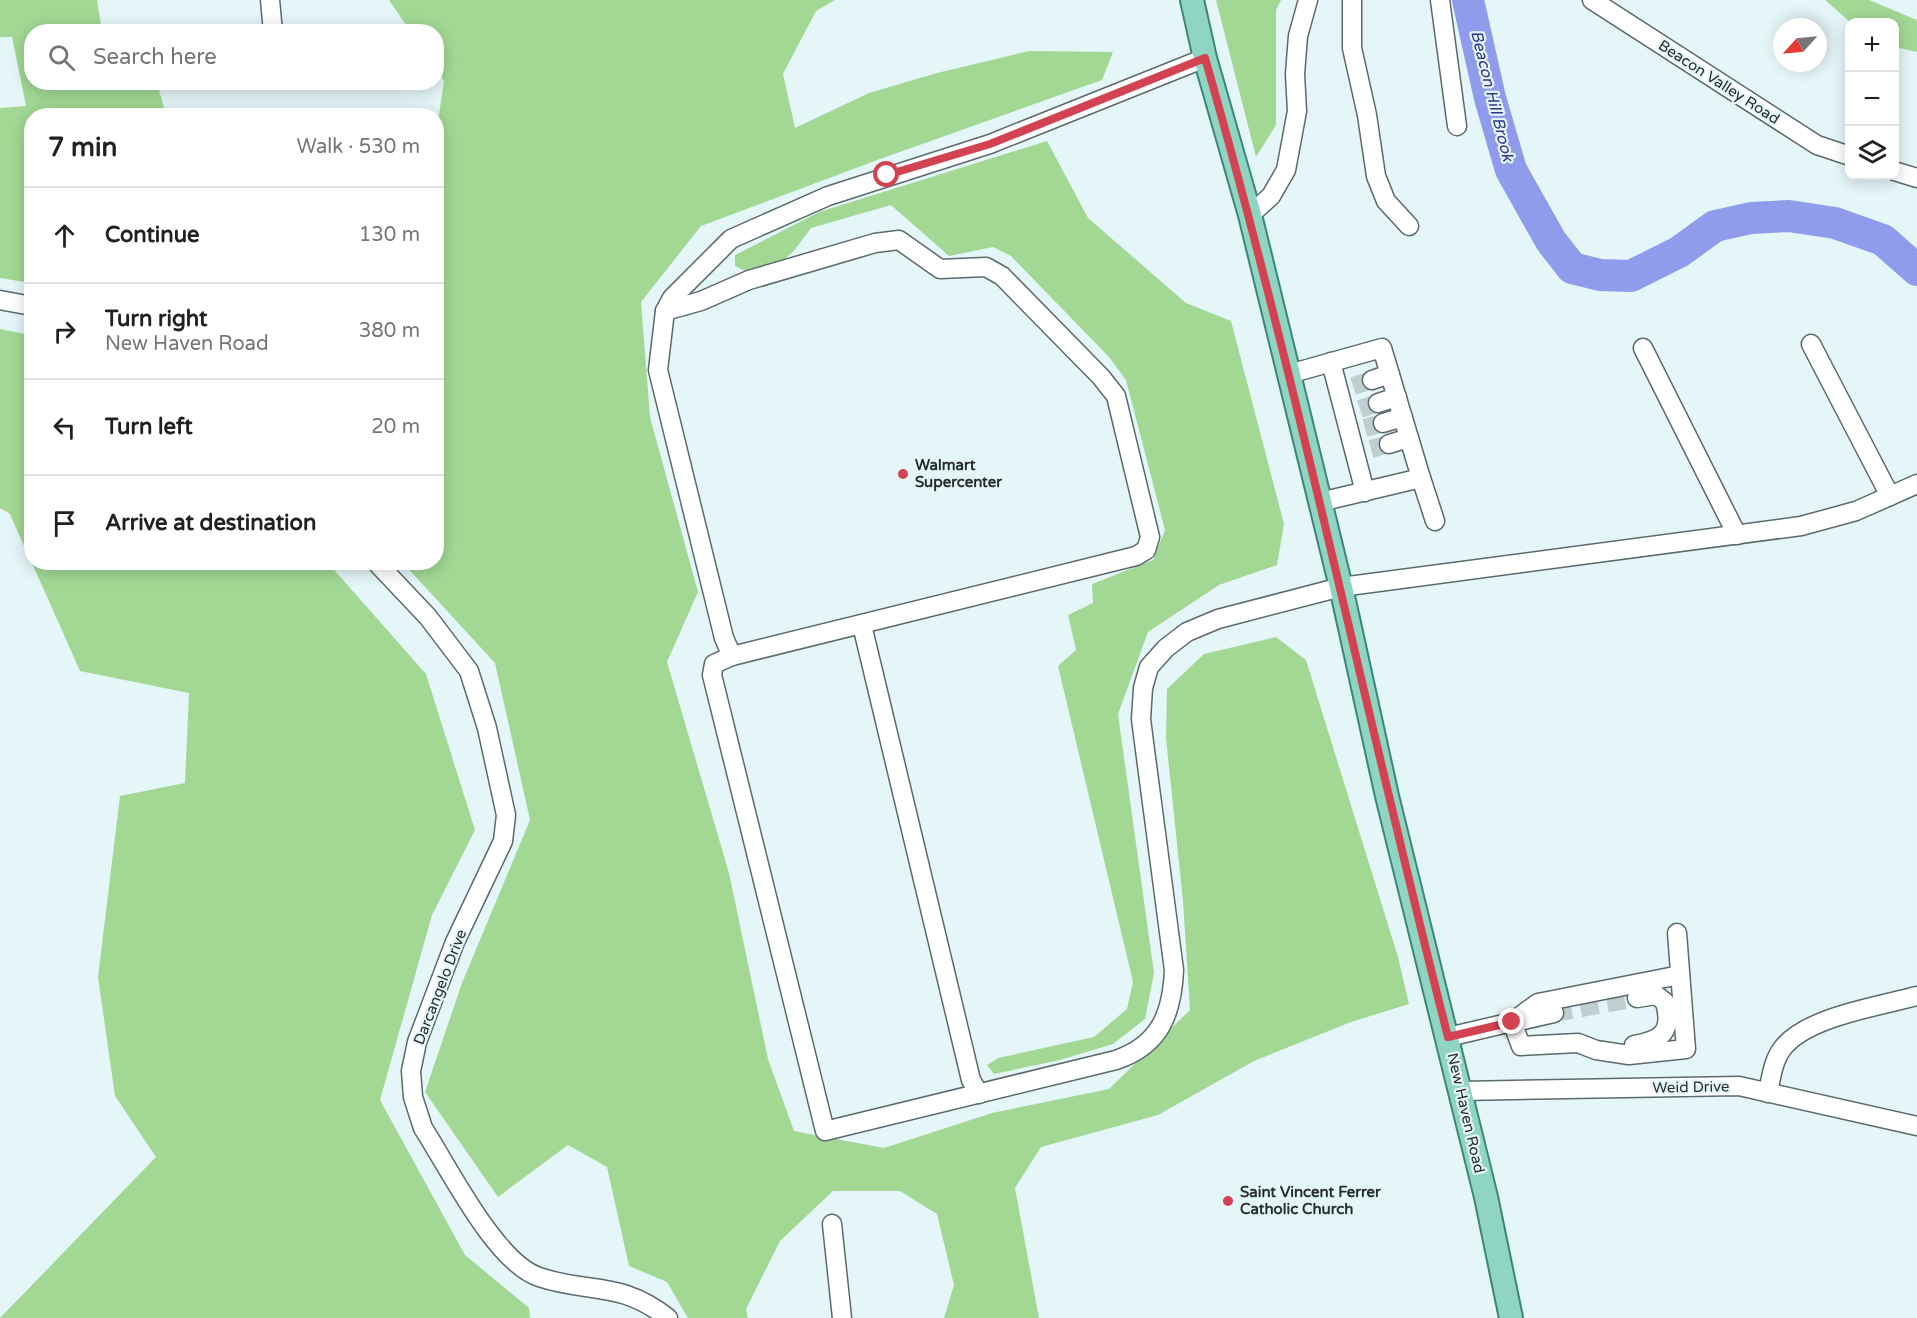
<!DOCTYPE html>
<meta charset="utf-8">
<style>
:root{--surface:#fff;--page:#f6f6f6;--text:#202124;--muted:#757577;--line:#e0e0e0}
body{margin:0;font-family:"Varela Round",sans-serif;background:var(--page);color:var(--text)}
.controls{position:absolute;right:18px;top:18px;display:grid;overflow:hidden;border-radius:12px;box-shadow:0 3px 15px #0003}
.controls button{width:54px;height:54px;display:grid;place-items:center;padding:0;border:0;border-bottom:2px solid var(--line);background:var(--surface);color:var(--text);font:30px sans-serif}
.compass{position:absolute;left:1773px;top:18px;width:54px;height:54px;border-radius:50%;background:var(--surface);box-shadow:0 3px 15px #0003;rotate:243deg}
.stop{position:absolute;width:18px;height:18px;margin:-14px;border:4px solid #d24251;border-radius:50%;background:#fff}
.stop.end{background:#d24251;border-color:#fff;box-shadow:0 2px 6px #0008}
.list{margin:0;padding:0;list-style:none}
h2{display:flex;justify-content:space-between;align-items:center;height:78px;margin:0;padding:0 24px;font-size:26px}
h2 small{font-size:20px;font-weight:400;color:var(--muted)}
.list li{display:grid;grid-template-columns:39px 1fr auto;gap:18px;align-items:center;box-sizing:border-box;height:96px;padding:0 24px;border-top:2px solid var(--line)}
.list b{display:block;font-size:22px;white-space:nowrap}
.list p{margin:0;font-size:20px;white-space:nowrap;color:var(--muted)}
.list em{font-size:20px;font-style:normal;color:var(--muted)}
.icon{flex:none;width:33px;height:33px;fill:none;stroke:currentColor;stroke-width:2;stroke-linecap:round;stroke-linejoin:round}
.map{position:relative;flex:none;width:1917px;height:1318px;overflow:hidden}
.search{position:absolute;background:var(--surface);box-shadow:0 3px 15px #0003;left:24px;top:24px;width:420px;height:66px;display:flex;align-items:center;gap:15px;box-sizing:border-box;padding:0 21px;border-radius:24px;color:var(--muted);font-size:22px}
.panel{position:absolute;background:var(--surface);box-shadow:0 3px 15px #0003;left:24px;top:108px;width:420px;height:462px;border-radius:24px}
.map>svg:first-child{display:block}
.green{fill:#a2d894}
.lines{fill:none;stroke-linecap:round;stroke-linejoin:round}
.river{stroke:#8f9beb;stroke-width:32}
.minor-tunnel{stroke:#bfced0;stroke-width:18;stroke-dasharray:18 9;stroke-linecap:butt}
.minor-casing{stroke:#5b6a6c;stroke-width:21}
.major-casing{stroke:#3b8775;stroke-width:26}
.minor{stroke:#fff;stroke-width:18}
.major{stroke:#90d4c3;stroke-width:22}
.route{stroke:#d24251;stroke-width:8}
.poi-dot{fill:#d24251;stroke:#e5f6f9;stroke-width:2}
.labels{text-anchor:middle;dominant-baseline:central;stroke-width:4.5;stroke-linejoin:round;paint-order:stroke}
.street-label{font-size:15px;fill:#272d2e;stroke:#e5f6f9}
.poi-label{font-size:15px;font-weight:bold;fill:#272d2e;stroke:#e5f6f9;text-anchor:start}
.water-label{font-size:16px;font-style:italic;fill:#31338e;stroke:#e5f6f9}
</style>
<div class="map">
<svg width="1917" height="1318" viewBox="0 0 1917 1318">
<rect width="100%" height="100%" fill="#e5f6f9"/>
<g class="green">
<path d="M0 0H97L102 31 32 32V82L157 83 166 115 32 116 31 283 0 278V108L26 106 12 37H0Z"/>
<path d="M389 0H835L816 11 783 74 795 128 869 93 937 73 1029 51 1113 52 1102 80 880 159 701 226 641 302 650 417 698 592 667 662 729 873 768 1059 794 1131 884 1148 992 1113 1109 1089 1190 1010 1183 901 1166 738 1167 689 1204 654 1276 637 1306 660 1398 957 1409 1004 1351 1022 1254 1061 1158 1115 1041 1147 1015 1188 1039 1318H944L954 1285 937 1214 900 1191H833L780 1241 746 1309 748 1318H688L667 1282 629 1266 607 1167 568 1145 498 1197 425 1092 462 983 530 820 495 663 403 563 436 562V135L444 81 437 70 436 32 410 31Z"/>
<path d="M1216 0H1281L1276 10V125L1256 157Z"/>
<path d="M1825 0H1869L1917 20V52L1895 47 1894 22H1850Z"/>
<path d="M1047 141 1088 218 1186 303 1231 321 1284 524 1277 565 1219 585 1148 632 1118 714 1154 973 1145 1019 1113 1044 1060 1060 994 1074 987 1065 998 1058 1094 1037 1127 1009 1133 982 1058 666 1076 650 1068 615 1093 603 1092 584 1153 560 1165 530 1126 380 1109 357 1011 256 993 247 949 256 891 205 811 228 793 252 777 265 749 273 735 266V255L819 212Z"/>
<path d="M0 329 31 335V562L10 514 0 508Z"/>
<path d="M32 563H328L426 674 475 830 432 915 380 1100 465 1255 529 1308 530 1318H0L156 1157 115 1096 98 977 120 796 185 783 189 693 80 671Z"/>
</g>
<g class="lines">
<path class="river" d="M1468 0 1490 98 1511 170 1551 241 1572 268 1600 275 1631 276 1679 252 1715 226 1751 218 1789 216 1835 223 1883 240 1917 270"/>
<g class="minor-tunnel">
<path d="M1353 386 1372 380"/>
<path d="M1360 409 1378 403"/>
<path d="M1365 428 1383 423"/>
<path d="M1371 449 1389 444"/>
<path d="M1554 1013 1637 998"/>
</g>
<g class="minor-casing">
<g id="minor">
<path d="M270 0 273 32"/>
<path d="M1352 0V48L1367 115 1376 176 1386 201 1409 226"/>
<path d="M1440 0 1457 126"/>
<path d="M1592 0 1817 145 1850 156"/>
<path d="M1894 171 1917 178"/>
<path d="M1250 215 1271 196 1286 170 1297 111 1295 74 1298 36 1308 0"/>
<path d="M0 300 32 306"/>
<path d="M665 311 701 301 749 280 875 243 899 240 940 269 986 267 1002 276 1101 377 1116 396 1150 537 1146 550 1136 556 732 656 714 664 712 675 825 1131 1116 1060C1160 1045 1172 1014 1174 970L1145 750 1141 719 1143 688 1149 667 1166 648 1187 632 1218 619 1341 587 1801 526 1856 511 1917 484"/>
<path d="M1811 344 1890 496"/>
<path d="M1643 348 1737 535"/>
<path d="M1331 362 1365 492"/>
<path d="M1289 374 1382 348 1421 478 1320 502"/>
<path d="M1372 380 1390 374"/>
<path d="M1378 403 1397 397"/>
<path d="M1383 423 1403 417"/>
<path d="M1389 444 1409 438"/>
<path d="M1421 478 1435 521"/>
<path d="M376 562 428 617 469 671 487 728 506 815 503 841 455 942 417 1042 411 1071 413 1097 423 1128C449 1168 495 1262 539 1277 590 1294 619 1280 668 1318"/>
<path d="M862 625 971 1080 979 1094"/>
<path d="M732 656 724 638 658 370 665 311 672 298 731 239 828 196 990 144 1205 58"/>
<path d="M1519 1021 1554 1013"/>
<path d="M1512 1022 1538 1003 1680 975"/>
<path d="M1448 1037 1512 1022 1521 1046 1578 1043 1596 1050 1629 1055 1686 1049 1677 933"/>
<path d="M1634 1045C1662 1040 1673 1032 1665 1002L1656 995 1637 998"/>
<path d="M1461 1091 1739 1086 1917 1126"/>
<path d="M1768 1093C1771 1078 1773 1061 1782 1049 1805 1017 1880 1006 1917 996"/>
<path d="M832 1224 842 1318"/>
</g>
</g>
<g class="major-casing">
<path id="major" d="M1192 0 1205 58 1250 215 1341 587 1387 796 1486 1197 1511 1318"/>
</g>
<use href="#minor" class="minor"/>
<use href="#major" class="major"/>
</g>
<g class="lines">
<path class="route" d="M887 175 990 144 1205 58C1298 382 1365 712 1448 1037L1512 1022"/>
</g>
<g class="poi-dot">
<circle cx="903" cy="474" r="6"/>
<circle cx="1228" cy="1201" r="6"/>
</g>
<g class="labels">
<g class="street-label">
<text transform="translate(1719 82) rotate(33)">Beacon Valley Road</text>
<text transform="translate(440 987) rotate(-69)">Darcangelo Drive</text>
<text transform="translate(1691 1087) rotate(-1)">Weid Drive</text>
<text transform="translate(1466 1113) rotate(77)">New Haven Road</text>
</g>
<g class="poi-label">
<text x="915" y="465">Walmart<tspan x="915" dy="17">Supercenter</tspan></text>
<text x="1240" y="1192">Saint Vincent Ferrer<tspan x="1240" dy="17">Catholic Church</tspan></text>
</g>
<g class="water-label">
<text transform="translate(1492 96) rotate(76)">Beacon Hill Brook</text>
</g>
</g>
</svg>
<div class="controls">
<button>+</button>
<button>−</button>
<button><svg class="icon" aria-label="layers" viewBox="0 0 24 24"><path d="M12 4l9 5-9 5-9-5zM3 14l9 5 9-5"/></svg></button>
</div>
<svg class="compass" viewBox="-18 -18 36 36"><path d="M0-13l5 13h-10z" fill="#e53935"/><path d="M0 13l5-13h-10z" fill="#757577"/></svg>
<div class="stop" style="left:887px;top:175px"></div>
<div class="stop end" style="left:1512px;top:1022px"></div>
<div class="search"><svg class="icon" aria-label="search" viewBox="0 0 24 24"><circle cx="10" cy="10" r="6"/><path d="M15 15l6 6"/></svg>Search here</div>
<section class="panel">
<h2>7 min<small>Walk · 530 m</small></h2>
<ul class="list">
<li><svg class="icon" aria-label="ahead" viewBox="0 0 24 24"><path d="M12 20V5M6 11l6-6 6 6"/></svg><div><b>Continue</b></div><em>130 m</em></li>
<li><svg class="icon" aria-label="right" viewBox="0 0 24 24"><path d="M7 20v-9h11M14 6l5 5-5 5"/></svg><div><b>Turn right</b><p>New Haven Road</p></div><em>380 m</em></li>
<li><svg class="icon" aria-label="left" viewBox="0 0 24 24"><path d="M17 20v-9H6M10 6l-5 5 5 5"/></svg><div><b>Turn left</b></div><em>20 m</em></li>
<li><svg class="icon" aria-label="arrive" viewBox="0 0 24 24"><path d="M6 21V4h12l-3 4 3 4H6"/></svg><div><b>Arrive at destination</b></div></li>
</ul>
</section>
</div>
